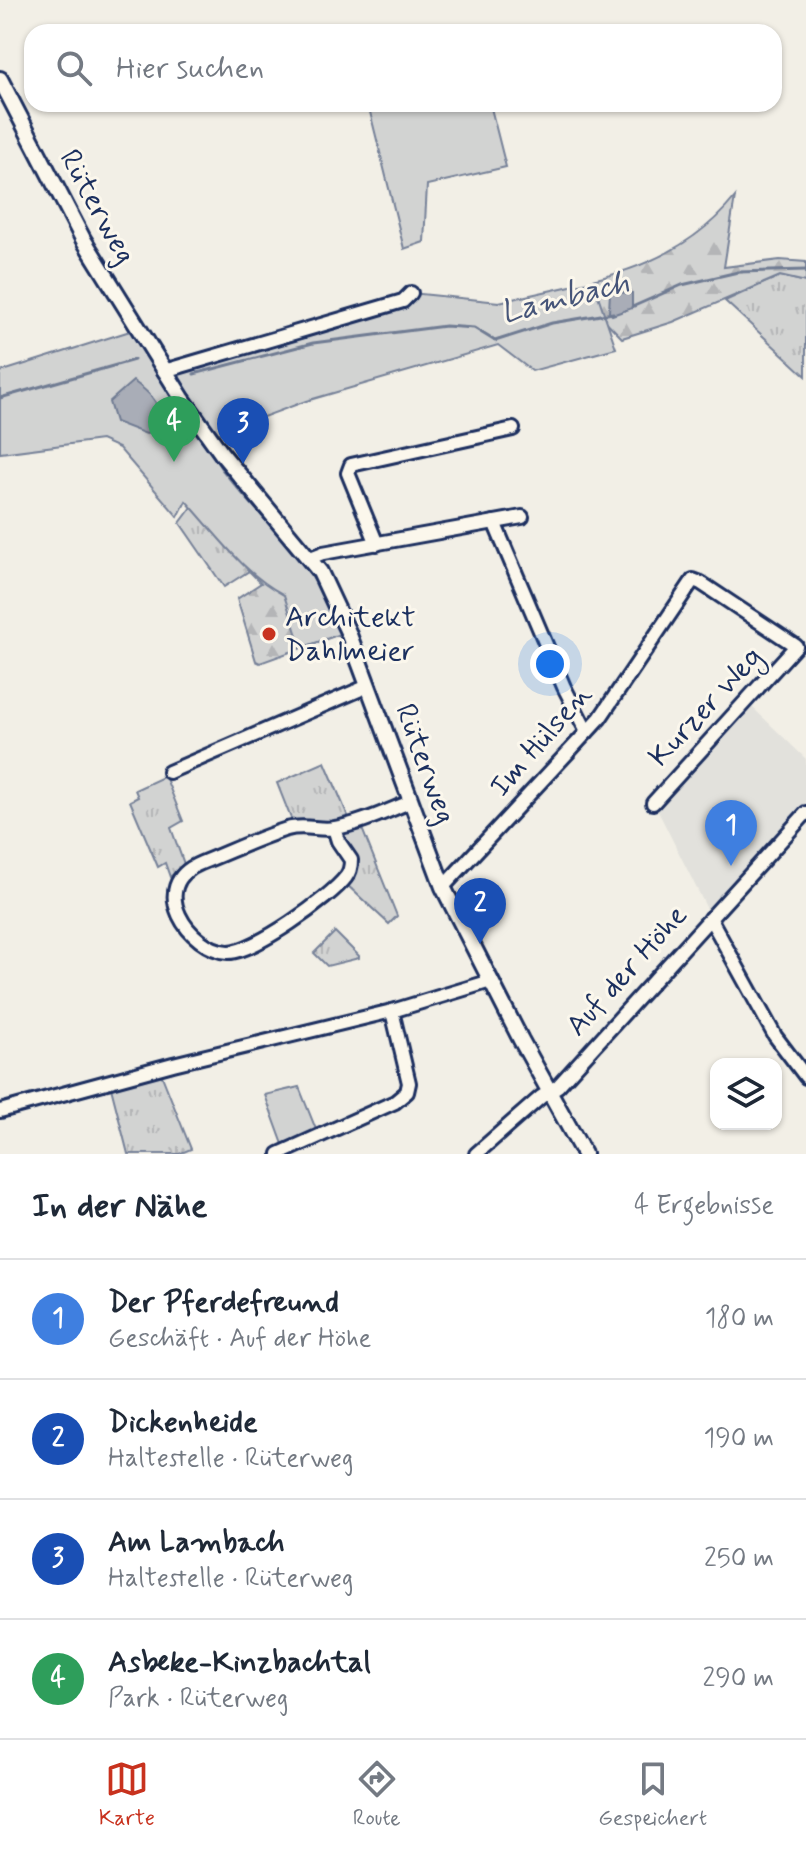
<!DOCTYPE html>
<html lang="de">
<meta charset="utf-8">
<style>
:root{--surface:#fff;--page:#f2f2f3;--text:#1f2937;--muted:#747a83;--line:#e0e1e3;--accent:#c8321e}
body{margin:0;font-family:Mynerve,sans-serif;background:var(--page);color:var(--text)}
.controls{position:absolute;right:24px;bottom:24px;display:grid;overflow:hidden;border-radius:16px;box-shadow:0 2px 6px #0004}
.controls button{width:72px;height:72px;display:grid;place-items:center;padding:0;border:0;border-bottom:2px solid var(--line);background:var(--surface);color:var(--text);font:40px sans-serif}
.you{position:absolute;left:550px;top:664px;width:28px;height:28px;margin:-20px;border:6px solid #fff;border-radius:50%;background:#1a73e8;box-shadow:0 0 0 12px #1a73e833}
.badge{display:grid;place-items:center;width:52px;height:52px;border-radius:50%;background:var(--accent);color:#fff;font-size:26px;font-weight:700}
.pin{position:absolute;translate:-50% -66px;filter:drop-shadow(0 2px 4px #0008)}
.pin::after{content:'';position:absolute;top:42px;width:28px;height:24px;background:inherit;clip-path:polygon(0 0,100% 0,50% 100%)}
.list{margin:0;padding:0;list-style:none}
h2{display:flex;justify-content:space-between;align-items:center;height:104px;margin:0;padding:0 32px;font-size:34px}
h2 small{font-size:26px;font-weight:400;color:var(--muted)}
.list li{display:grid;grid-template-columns:52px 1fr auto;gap:24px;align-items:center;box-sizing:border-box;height:120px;padding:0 32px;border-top:2px solid var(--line)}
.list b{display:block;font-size:30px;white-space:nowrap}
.list p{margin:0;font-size:26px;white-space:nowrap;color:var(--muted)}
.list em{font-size:26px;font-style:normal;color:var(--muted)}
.icon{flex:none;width:44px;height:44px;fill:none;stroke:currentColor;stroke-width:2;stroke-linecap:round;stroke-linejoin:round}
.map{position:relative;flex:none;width:806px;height:1154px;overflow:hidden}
.search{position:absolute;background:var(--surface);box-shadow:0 2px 6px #0004;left:24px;right:24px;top:24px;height:88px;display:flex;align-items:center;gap:20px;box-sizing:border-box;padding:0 28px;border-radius:24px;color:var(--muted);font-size:30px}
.sheet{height:584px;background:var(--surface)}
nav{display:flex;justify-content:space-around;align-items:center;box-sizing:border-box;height:112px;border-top:2px solid var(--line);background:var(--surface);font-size:22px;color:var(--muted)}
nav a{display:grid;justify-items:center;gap:4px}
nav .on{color:var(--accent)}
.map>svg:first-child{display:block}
.built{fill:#e2e1dc}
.grass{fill:url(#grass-tufts);stroke:#768198;stroke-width:2}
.forest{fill:url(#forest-firs);stroke:#768198;stroke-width:2}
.green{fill:#d2d3d2;stroke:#768198;stroke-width:2}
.water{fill:#a9adb7;stroke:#707b93;stroke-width:2}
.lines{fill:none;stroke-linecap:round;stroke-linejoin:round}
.stream{stroke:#707b93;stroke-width:3}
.minor-casing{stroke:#1b2f5e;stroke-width:18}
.tertiary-casing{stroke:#1b2f5e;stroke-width:20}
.minor{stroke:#fbf7ec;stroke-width:12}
.tertiary{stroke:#fbf7ec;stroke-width:14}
.poi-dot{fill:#c8321e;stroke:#fbf7ec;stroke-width:3}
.labels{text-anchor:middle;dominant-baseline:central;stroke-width:6;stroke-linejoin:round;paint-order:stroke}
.street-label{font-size:30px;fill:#1b2f5e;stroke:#fbf7ec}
.poi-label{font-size:30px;fill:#1b2f5e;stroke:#fbf7ec;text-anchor:start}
.water-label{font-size:32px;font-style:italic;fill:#465579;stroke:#fbf7ec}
</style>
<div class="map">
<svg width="806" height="1154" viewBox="0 0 806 1154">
<defs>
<pattern id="grass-tufts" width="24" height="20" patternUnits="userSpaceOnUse" patternTransform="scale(2)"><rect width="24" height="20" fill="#d2d3d2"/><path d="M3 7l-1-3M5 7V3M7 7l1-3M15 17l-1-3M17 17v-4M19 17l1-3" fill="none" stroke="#b4b5b7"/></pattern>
<pattern id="forest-firs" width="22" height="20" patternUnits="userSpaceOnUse" patternTransform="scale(2)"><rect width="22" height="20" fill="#d2d3d2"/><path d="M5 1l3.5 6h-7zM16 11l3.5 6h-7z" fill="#b4b5b7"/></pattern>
</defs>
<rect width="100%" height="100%" fill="#f2efe6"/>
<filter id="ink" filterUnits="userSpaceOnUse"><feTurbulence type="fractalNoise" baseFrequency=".0125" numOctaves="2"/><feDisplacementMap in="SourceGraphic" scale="16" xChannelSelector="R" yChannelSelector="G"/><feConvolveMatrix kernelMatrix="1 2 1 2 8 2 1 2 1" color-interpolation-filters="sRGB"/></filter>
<g filter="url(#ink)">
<path class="built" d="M748 703 806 759V809L709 913 655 805Z"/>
<g class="grass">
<path d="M780 276 806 282V376L725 301Z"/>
<path d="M192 507 249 571 224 587 180 523Z"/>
<path d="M325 762 348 816 332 822 292 821 277 783Z"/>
<path d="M165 776 183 821 171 828 184 864 170 877 165 863 158 867 130 801 138 797 135 790Z"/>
<path d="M356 824 360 830 363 831 397 916 389 924 345 883 353 872 343 838 345 829Z"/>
<path d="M335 932 359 956V958L327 966 314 953Z"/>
<path d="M160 1071 191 1149 179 1154H128L110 1084Z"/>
</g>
<g class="forest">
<path d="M735 197 724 267 780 260 806 262V282L780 276 673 322 622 338 596 311 592 280C648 267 699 242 735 197Z"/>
<path d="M199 494 340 634 260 663 256 661 237 599 261 583 249 571Z"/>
</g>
<g class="green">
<path d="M368 104H490L506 167 427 185 424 242 404 249Z"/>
<path d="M593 281 616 348 532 371 498 345 306 401 220 433 207 443C212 451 216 462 222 470 267 527 316 562 340 634L301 648 284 595C244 574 217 535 186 501L178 517 119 448 101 440 0 453V372L146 326 171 364 411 293 499 302Z"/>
<path d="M299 1087 317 1132 284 1147 265 1095Z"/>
</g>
<g class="water">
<path d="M610 292 632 293V308L612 315 609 312Z"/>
<path d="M133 381C149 392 160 403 164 422L146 434 115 422 109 402Z"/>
</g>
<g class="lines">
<g class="stream">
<path d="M632 307 682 285 738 272 806 270"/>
<path d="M194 374 313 343 445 326 474 328 495 341 552 323 613 313"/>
<path d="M0 398 134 360"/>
</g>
<g class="minor-casing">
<g id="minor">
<path d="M164 371 403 301 411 293"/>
<path d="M494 522 564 687 587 732"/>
<path d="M377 544 348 473 351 465 513 429"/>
<path d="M310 558 323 553 522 517"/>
<path d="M169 772 368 686"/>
<path d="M334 828 338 841 351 860C351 867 350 872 346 877 330 898 253 953 228 952 190 950 145 886 201 863 229 852 258 838 287 829 305 824 319 831 335 828 360 824 387 811 410 802"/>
<path d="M443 887 600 718 693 580 701 583 796 646 653 803"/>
<path d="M710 918 775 1036 806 1077"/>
<path d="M0 1111 173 1064 392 1011 491 981"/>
<path d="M279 1154 395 1102 407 1092 409 1083 392 1011"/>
<path d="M476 1154 541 1097 558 1086 806 813"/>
</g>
</g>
<g class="tertiary-casing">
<path id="tertiary" d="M0 79 83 239 182 398 222 454 320 572 348 632 443 887 521 1040 584 1154"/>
</g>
<use href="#minor" class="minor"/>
<use href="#tertiary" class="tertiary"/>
</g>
</g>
<circle class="poi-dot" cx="269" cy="634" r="8"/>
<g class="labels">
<g class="street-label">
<text transform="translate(97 207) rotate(61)">Rüterweg</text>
<text transform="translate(706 707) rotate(-47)">Kurzer Weg</text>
<text transform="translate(541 741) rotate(-49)">Im Hülsen</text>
<text transform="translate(425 764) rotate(70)">Rüterweg</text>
<text transform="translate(627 971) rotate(-48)">Auf der Höhe</text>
</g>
<g class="poi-label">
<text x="285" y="617">Architekt<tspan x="285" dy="34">Dahlmeier</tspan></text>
</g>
<g class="water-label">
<text transform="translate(565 298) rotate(-14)">Lambach</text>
</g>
</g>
</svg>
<div class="controls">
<button><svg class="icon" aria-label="layers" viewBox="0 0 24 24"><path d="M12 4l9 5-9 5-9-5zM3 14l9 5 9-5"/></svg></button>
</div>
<div class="you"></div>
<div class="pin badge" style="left:731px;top:866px;background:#3f7fe0">1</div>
<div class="pin badge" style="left:480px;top:944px;background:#1a4fb4">2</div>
<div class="pin badge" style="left:243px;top:464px;background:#1a4fb4">3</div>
<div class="pin badge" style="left:174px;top:462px;background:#2e9e5b">4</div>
<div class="search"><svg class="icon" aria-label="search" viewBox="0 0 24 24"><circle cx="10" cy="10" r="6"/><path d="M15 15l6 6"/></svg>Hier suchen</div>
</div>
<section class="sheet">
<h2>In der Nähe<small>4 Ergebnisse</small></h2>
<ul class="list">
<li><span class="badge" style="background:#3f7fe0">1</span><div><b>Der Pferdefreund</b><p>Geschäft · Auf der Höhe</p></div><em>180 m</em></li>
<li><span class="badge" style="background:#1a4fb4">2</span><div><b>Dickenheide</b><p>Haltestelle · Rüterweg</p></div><em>190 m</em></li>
<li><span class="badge" style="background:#1a4fb4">3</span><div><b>Am Lambach</b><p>Haltestelle · Rüterweg</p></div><em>250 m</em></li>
<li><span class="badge" style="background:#2e9e5b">4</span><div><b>Asbeke-Kinzbachtal</b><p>Park · Rüterweg</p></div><em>290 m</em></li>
</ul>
</section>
<nav>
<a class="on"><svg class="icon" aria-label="map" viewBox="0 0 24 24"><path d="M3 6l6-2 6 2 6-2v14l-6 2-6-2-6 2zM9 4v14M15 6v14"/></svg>Karte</a>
<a><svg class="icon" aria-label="directions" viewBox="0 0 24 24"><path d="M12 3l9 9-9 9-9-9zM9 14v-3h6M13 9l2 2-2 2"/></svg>Route</a>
<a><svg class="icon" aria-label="saved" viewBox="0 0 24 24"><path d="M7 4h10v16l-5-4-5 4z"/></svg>Gespeichert</a>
</nav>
